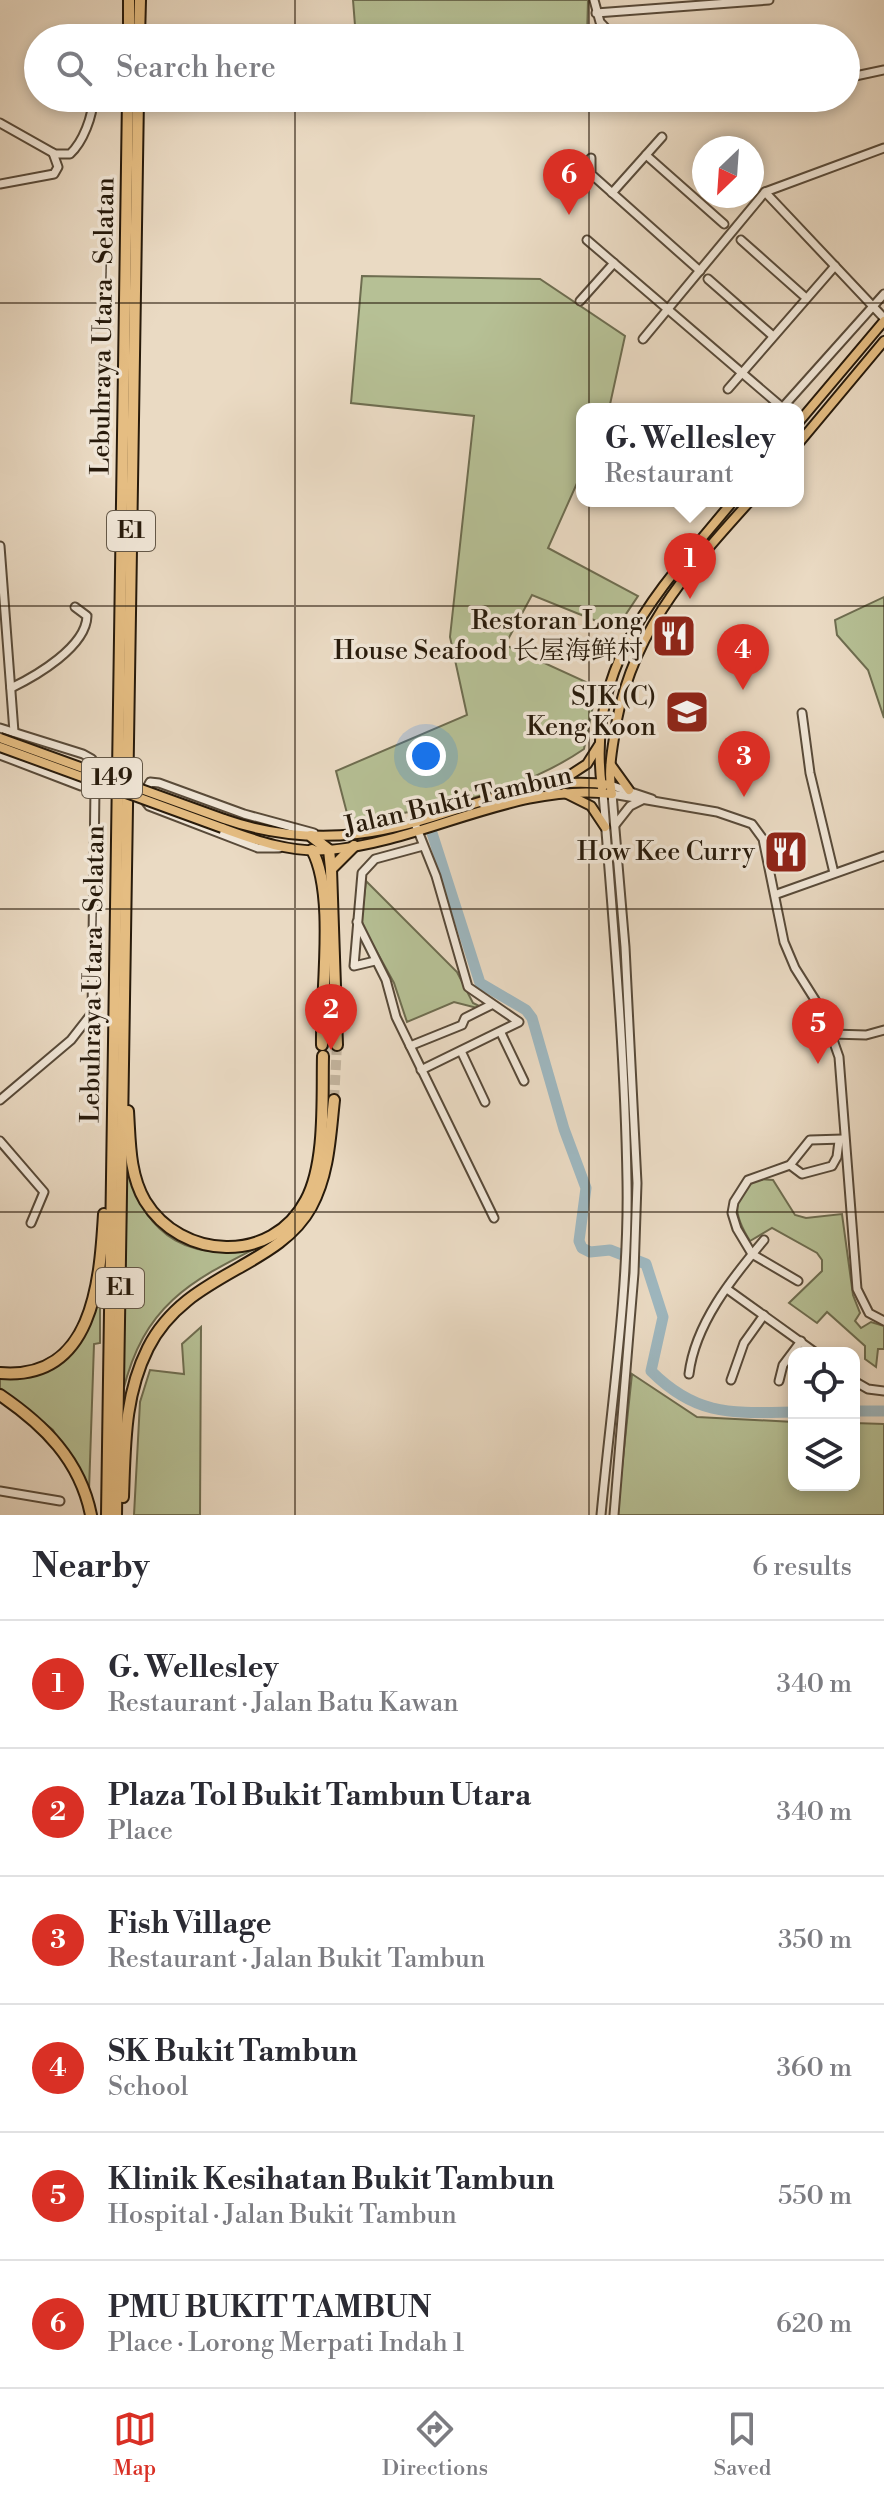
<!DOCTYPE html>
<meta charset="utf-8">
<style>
:root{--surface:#fff;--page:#f2f2f3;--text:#2b2b33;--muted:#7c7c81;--line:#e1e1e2;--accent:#d93025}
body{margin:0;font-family:"Libre Bodoni","Noto Serif SC",serif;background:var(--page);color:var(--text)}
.controls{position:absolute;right:24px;bottom:24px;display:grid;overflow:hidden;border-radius:16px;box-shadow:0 4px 12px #0003}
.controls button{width:72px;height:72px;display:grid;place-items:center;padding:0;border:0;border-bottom:2px solid var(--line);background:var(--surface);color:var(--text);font:40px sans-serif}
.compass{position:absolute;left:692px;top:136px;width:72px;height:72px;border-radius:50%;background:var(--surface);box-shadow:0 4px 12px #0003;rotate:205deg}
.you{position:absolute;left:426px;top:756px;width:28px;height:28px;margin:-20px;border:6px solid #fff;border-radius:50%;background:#1a73e8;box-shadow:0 0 0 12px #1a73e833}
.badge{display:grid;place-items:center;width:52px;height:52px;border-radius:50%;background:var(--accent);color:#fff;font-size:26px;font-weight:700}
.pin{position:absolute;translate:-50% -66px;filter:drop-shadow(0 2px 4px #0008)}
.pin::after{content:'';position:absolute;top:42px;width:28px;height:24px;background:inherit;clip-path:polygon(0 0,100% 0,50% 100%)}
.popup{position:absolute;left:576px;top:403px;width:228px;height:104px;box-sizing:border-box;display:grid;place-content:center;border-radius:16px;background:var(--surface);filter:drop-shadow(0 2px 6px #0005);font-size:26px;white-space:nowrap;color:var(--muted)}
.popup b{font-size:30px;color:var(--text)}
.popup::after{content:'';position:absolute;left:50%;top:100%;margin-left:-16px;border:16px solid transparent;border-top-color:var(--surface)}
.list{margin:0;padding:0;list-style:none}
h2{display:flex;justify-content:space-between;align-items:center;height:104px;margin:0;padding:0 32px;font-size:34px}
h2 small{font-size:26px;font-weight:400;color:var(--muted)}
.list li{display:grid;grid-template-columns:52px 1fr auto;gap:24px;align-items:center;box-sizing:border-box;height:128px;padding:0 32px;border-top:2px solid var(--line)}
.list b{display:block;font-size:30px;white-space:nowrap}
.list p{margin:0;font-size:26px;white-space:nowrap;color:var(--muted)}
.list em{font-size:26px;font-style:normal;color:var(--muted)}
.icon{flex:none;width:44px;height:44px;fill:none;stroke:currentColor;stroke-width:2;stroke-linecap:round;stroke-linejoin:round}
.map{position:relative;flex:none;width:884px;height:1515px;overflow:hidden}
.search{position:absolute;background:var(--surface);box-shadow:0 4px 12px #0003;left:24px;right:24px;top:24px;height:88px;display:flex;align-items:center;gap:20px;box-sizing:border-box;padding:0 28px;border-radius:44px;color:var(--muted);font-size:30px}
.sheet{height:872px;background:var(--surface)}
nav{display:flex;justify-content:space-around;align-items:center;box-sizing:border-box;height:112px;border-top:2px solid var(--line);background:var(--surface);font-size:22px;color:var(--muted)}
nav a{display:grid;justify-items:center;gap:4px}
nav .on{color:var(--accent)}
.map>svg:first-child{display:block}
.green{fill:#b6c095;stroke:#6e6d50;stroke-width:2}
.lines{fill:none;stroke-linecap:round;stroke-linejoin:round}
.river{stroke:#9eb7bf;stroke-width:11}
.highway-tunnel{stroke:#c3b49e;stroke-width:10;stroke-dasharray:10 5;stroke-linecap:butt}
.minor-casing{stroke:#584a39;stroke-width:11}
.major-casing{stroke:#271a0b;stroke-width:12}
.highway-casing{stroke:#271a0b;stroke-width:14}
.minor{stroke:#f1e7d8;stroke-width:7}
.major{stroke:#e5bd82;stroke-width:8}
.highway{stroke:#e5bd82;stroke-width:10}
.major-bridge-casing{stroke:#271a0b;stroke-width:12;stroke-linecap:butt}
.major-bridge{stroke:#e5bd82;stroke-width:8}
.grid{fill:none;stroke:#271a0b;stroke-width:2;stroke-opacity:0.55}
.labels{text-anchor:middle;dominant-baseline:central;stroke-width:7;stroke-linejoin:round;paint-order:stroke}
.shield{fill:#f1e7d8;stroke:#645848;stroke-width:2}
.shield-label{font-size:24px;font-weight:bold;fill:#271a0b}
.street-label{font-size:26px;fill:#271a0b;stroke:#f1e7d8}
.poi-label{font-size:26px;fill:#271a0b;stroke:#f1e7d8;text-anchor:end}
</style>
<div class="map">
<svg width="884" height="1515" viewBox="0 0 884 1515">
<rect width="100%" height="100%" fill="#eadac3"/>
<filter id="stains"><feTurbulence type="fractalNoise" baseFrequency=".0025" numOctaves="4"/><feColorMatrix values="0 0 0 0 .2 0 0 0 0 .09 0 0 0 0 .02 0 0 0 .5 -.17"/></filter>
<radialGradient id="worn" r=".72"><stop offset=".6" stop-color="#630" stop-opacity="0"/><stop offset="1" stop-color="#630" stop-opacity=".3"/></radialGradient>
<g class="green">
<path d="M353 0H588L587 38H356Z"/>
<path d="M362 276 540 279 625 336 609 409H582V472L548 548 638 596 616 629 532 595 505 645 597 687 584 749C517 795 428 811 349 821L336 771 467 715 450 637 474 416 351 403Z"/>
<path d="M884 597V718L868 670 837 635 835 620Z"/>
<path d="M366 881 457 972 473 1003 489 1011 454 1002 407 1022 394 983 361 923Z"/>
<path d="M127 1169C146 1238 192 1265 262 1245 188 1282 144 1306 123 1391Z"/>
<path d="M758 1179 773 1180 795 1215 806 1218 842 1214 853 1295 860 1313 855 1321 861 1328 871 1322 884 1326V1349H878L876 1367 865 1359V1346L827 1312 817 1323 789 1303 822 1271V1260L817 1253 772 1228 750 1241C735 1217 728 1196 758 1179Z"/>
<path d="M100 1296V1343L94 1344 89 1491 53 1430 0 1388V1376C63 1359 78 1362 100 1296Z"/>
<path d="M201 1327 200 1515H134L140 1402 150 1370 184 1374 182 1344Z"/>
<path d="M632 1374 697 1417 794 1422V1485H854V1423L884 1424V1515H617Z"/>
</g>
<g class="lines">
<g class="river">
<path d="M424 808 480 983 526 1010 532 1018 564 1129 586 1188 579 1241 582 1248 590 1252 610 1250 646 1264 663 1317 651 1371C697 1417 733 1413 794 1412"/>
<path d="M854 1411H884"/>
</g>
<path class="highway-tunnel" d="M334 1100 337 1045"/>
<g class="minor-casing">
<g id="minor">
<path d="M594 0 600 22 615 38"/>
<path d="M596 13 769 0"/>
<path d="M846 78 884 70"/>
<path d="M0 123 55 154H70C83 142 93 116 93 98"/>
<path d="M646 155 724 224"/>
<path d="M591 158V174L700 271"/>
<path d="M0 184 54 174 58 167 53 153"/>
<path d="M765 192 884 318"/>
<path d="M612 193 662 137"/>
<path d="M587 240 784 409"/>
<path d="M741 240 805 297"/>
<path d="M708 279 773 336"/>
<path d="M580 301 614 263"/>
<path d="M643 339 765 192 884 148"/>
<path d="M728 389 835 266"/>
<path d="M782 408 884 294"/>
<path d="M0 546 14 732"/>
<path d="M11 688C36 676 86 647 87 616L75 607"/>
<path d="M802 713 810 773 834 873"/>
<path d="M0 728 83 754 92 759 96 774"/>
<path d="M0 755 81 786 95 787"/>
<path d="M610 785 652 799"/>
<path d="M615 825 630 806 642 800"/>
<path d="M416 826 436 876 468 987 519 1022 421 1070"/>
<path d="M279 848H258L149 806 142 797 150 782 159 783 244 814 314 833"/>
<path d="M777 894 884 856"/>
<path d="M357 922 386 980 396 1017 494 1218"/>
<path d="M375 961 354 966 362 873 375 859 423 846"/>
<path d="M501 1033 524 1081"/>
<path d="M832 1034 866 1035 884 1030"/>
<path d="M410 1046 462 1025 465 1018 491 1005"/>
<path d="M461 1051 485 1102"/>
<path d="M0 1100 71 1040 92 1013 95 788"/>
<path d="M0 1141 44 1192 31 1223"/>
<path d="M790 1165 802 1174 832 1166 837 1157 839 1141"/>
<path d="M798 1281 752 1254 737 1229 732 1213 734 1202 748 1180 790 1165 810 1140 843 1139"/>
<path d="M727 1289 816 1353"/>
<path d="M689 1374C695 1324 732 1278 764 1240"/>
<path d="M731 1380 744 1343 764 1315"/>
<path d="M779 1381 783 1365 801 1341"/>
<path d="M854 1381 868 1389 884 1391"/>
<path d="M0 1491 60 1501"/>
<path d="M601 1515C611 1406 629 1291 627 1181 625 1052 613 922 603 793"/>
<path d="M614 1515 634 1273 637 1183 625 947 612 794 717 812 752 824 763 839 784 942 795 968 824 1014 839 1057 857 1289 869 1313 884 1321"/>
</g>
</g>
<g class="major-casing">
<g id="major">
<path d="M798 423 884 321"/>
<path d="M798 444 884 341"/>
<path d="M611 765 629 790"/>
<path d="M561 781 587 764 599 745"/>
<path d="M602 788C585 662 660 590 733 501"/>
<path d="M565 793 591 806 605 827"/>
<path d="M224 819C267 834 311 839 357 834 443 825 522 771 610 785"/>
<path d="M222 828C257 841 291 853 329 850 425 842 515 782 612 794 608 776 611 756 614 738 627 638 685 573 750 501"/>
</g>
</g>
<g class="highway-casing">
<g id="highway">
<path d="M129 38V0"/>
<path d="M139 38 140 0"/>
<path d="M311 836 329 850 331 869 337 1045"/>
<path d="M312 850C336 894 321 992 322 1045"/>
<path d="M331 869 354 846"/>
<path d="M128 1111C130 1141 129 1174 145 1201 181 1260 272 1265 306 1200 326 1163 322 1098 323 1056"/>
<path d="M0 1373C93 1381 100 1282 104 1214"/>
<path d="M0 1395C44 1425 80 1460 91 1515"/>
<path d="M123 1497C125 1445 124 1396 148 1348 186 1272 277 1269 311 1207 329 1174 330 1136 334 1100"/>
<path d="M107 1515 128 98"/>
<path d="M116 1515 138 98"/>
</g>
</g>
<use href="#minor" class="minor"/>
<use href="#major" class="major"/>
<use href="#highway" class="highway"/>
<g class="major-bridge-casing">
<g id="major-bridge">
<path d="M0 738 224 819"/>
<path d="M0 747 222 828"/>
</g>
</g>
<use href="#major-bridge" class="major-bridge"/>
</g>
<path class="grid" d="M295 0V38M589 0V38M295 98V1515M589 98V1515M0 303H884M0 606H884M0 909H884M0 1212H884"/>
<defs>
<g id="restaurant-square" transform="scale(2.3)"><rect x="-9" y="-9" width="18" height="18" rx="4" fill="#8f2418" stroke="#f1e7d8"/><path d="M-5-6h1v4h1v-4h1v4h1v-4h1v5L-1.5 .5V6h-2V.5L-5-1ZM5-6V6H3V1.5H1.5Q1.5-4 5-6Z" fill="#fff"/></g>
<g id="school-square" transform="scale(2.3)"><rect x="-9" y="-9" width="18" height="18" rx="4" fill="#8f2418" stroke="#f1e7d8"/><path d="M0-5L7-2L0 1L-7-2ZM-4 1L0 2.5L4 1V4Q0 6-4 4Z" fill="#fff"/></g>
</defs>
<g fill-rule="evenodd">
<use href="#restaurant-square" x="674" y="636"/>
<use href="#school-square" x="687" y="712"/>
<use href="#restaurant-square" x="786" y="852"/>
</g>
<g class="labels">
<g class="shield">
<rect x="107" y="511" width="48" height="40" rx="6"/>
<rect x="82" y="758" width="60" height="40" rx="6"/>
<rect x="96" y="1268" width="48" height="40" rx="6"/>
</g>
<g class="shield-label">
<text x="131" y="531">E1</text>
<text x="112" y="778">149</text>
<text x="120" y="1288">E1</text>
</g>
<g class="street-label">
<text transform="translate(103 326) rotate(-89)">Lebuhraya Utara–Selatan</text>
<text transform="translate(458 801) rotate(-13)">Jalan Bukit Tambun</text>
<text transform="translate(93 974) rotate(-89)">Lebuhraya Utara–Selatan</text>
</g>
<g class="poi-label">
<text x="643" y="621">Restoran Long<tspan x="643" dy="30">House Seafood 长屋海鲜村</tspan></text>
<text x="656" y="697">SJK (C)<tspan x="656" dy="30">Keng Koon</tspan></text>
<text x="755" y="852">How Kee Curry</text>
</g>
</g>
<rect width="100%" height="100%" filter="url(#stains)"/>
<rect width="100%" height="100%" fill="url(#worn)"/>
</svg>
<div class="controls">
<button><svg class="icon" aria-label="locate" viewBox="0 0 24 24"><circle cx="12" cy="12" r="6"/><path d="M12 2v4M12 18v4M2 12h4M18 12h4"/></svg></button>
<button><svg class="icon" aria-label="layers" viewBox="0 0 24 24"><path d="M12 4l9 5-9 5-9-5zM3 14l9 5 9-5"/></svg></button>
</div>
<svg class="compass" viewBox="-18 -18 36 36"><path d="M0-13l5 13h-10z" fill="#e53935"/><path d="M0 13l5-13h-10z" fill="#7c7c81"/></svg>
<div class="you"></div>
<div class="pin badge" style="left:690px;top:599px">1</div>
<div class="popup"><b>G. Wellesley</b>Restaurant</div>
<div class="pin badge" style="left:331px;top:1050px">2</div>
<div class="pin badge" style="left:744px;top:797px">3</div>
<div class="pin badge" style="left:743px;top:690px">4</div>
<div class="pin badge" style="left:818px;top:1064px">5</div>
<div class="pin badge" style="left:569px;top:215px">6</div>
<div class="search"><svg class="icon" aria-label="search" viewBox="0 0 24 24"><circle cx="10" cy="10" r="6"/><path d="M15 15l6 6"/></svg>Search here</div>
</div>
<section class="sheet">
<h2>Nearby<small>6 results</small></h2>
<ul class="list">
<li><span class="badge">1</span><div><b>G. Wellesley</b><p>Restaurant · Jalan Batu Kawan</p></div><em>340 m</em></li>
<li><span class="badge">2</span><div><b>Plaza Tol Bukit Tambun Utara</b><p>Place</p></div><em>340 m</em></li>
<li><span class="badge">3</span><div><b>Fish Village</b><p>Restaurant · Jalan Bukit Tambun</p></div><em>350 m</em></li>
<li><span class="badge">4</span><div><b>SK Bukit Tambun</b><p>School</p></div><em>360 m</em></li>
<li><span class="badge">5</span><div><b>Klinik Kesihatan Bukit Tambun</b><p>Hospital · Jalan Bukit Tambun</p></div><em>550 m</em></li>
<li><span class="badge">6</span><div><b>PMU BUKIT TAMBUN</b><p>Place · Lorong Merpati Indah 1</p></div><em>620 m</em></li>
</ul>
</section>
<nav>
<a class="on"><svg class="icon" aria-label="map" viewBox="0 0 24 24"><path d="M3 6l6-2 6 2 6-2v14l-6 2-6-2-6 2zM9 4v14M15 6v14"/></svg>Map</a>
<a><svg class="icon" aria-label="directions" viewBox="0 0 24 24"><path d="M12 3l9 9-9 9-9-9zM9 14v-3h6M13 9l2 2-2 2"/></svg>Directions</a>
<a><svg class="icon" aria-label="saved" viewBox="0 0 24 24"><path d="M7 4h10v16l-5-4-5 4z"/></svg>Saved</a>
</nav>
